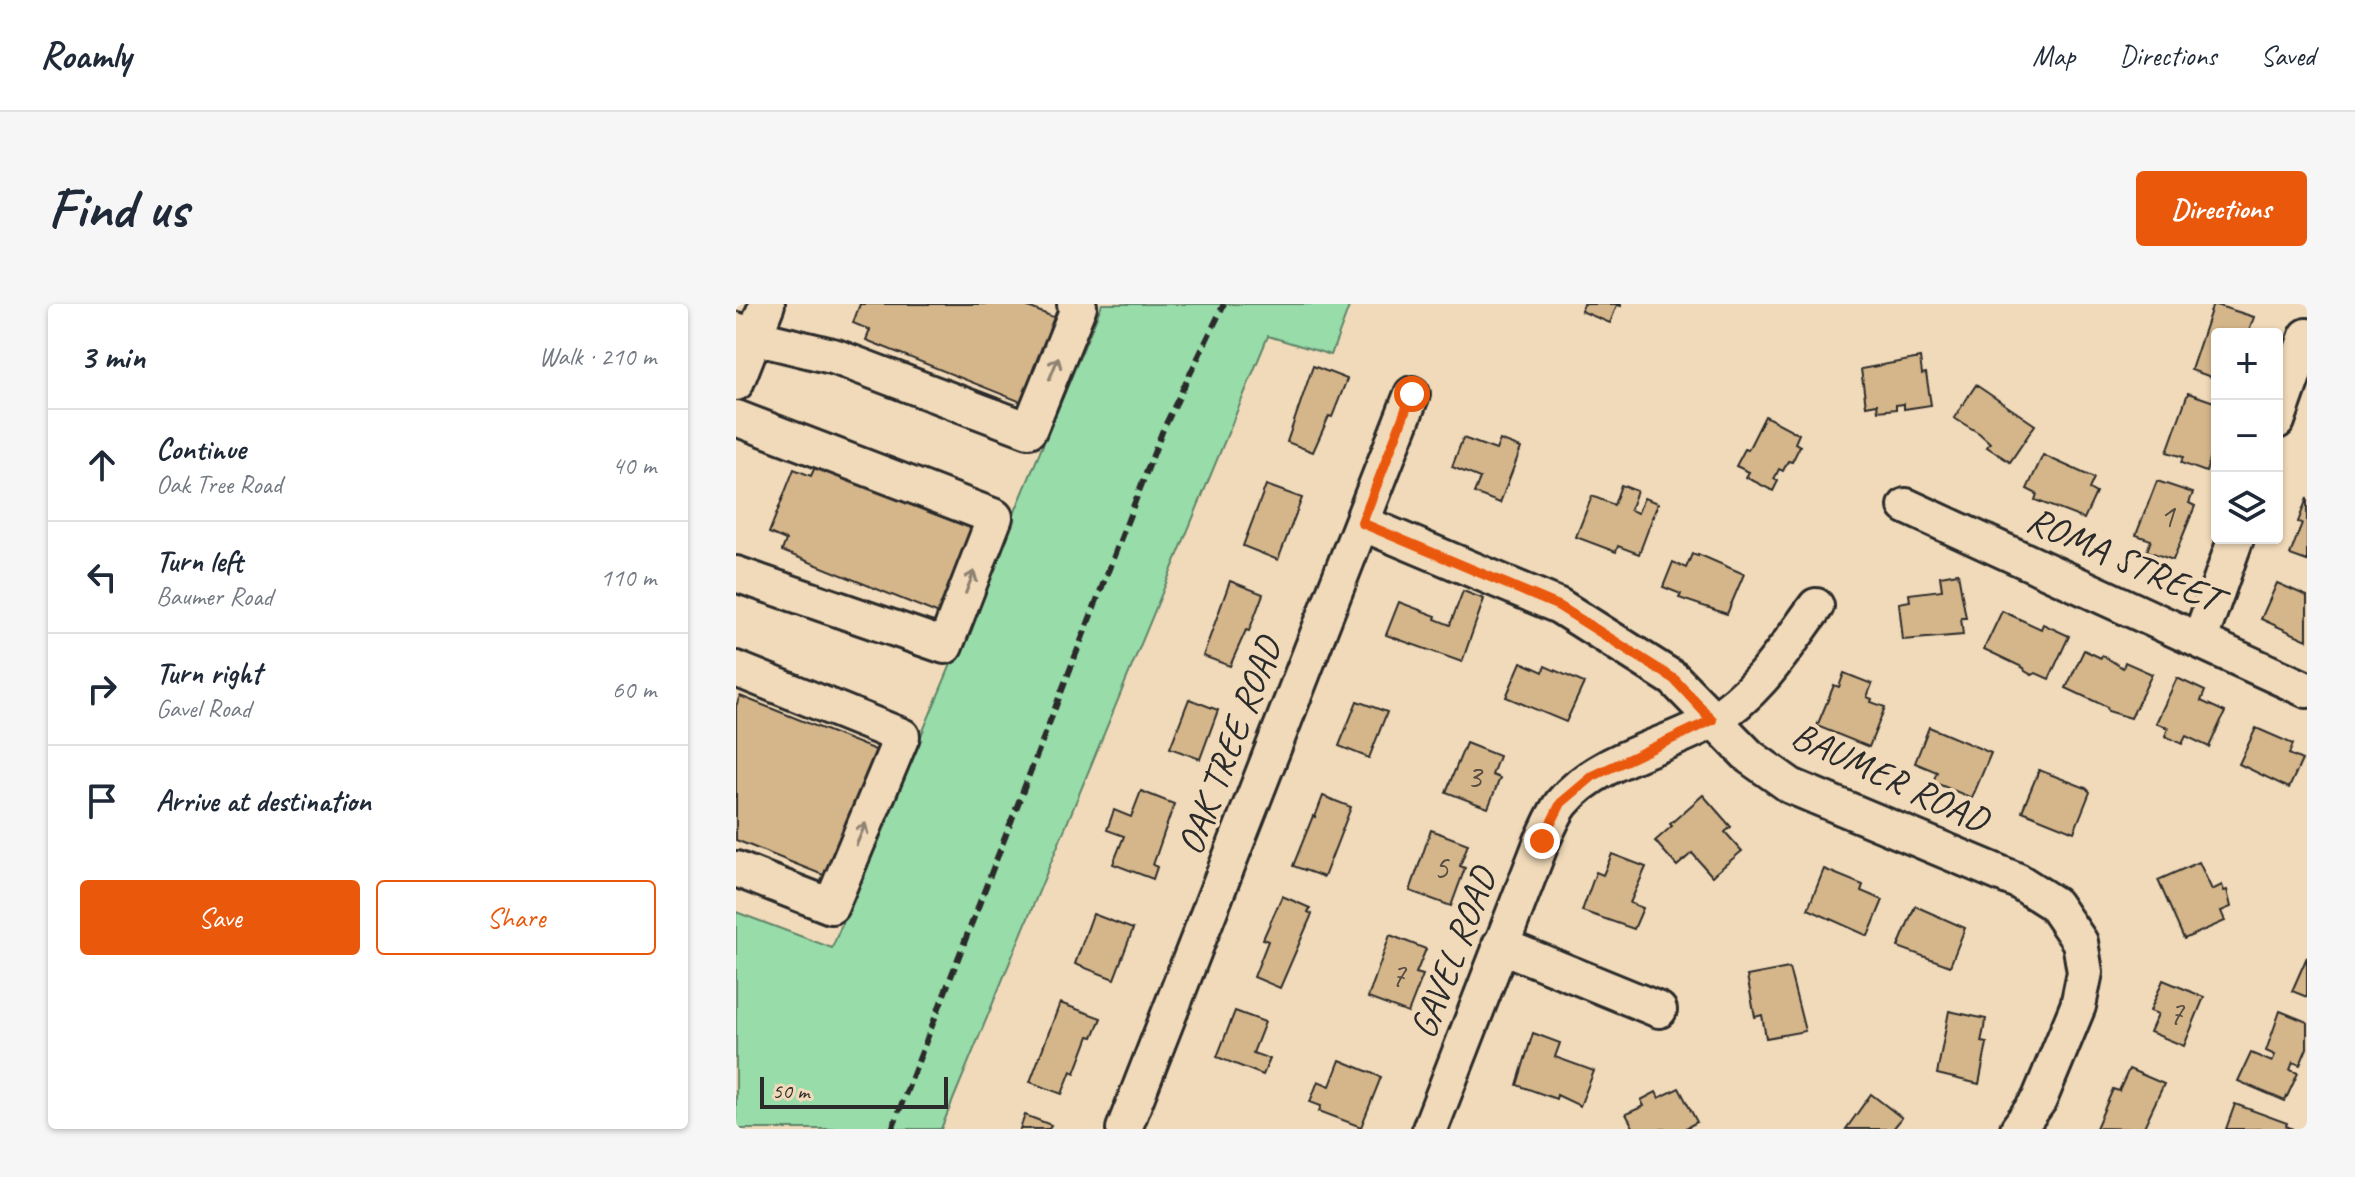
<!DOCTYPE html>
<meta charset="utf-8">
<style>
:root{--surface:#fff;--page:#f6f6f7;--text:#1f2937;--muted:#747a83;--line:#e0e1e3;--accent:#ea580c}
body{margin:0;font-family:Caveat,sans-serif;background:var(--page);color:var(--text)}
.controls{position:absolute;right:24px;top:24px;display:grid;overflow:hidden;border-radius:8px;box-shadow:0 2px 6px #0004}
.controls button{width:72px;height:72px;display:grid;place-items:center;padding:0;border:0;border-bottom:2px solid var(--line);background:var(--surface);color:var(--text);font:40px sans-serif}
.scale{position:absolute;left:24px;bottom:20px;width:188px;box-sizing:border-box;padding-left:8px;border:4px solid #2b2b2b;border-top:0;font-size:22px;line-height:28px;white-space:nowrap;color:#2b2b2b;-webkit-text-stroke:6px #f1dab9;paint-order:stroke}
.stop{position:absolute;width:24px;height:24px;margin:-18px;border:6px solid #ea580c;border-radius:50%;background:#fff}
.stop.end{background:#ea580c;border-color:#fff;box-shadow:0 2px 8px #0008}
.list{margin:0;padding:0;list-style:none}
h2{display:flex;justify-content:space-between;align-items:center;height:104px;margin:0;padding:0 32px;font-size:34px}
h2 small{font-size:26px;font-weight:400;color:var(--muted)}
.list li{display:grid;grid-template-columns:52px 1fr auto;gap:24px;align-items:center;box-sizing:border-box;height:112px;padding:0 32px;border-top:2px solid var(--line)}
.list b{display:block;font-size:30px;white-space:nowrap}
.list p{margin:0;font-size:26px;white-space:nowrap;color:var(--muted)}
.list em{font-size:26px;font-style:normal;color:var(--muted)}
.actions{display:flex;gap:16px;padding:24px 32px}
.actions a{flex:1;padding:18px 0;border:2px solid var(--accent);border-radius:8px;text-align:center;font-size:28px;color:var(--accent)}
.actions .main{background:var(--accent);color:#fff}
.icon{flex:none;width:44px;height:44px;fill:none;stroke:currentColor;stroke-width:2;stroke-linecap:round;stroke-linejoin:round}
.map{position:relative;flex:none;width:1571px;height:825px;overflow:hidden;border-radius:8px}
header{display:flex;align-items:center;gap:48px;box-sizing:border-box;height:112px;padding:0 40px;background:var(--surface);border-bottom:2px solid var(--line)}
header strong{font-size:38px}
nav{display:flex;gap:44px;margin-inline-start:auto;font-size:28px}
.intro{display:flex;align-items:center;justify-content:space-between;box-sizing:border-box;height:192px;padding:0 48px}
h1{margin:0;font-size:56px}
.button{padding:20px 36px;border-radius:8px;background:var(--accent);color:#fff;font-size:28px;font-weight:700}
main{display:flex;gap:48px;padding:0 48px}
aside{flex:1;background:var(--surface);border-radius:8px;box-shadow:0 2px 6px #0004}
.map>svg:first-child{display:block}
.green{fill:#97dca9;stroke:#61846a;stroke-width:2}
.building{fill:#d5b68a;stroke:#2b2b2b;stroke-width:2}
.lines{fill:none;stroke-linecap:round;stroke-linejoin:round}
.minor-casing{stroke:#2b2b2b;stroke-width:40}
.minor{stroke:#f1dab9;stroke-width:34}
.rail{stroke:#2b2b2b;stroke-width:6;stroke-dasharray:12 6;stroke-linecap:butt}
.oneway{stroke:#8e8272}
.route{stroke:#ea580c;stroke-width:10}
.labels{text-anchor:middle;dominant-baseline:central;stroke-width:8;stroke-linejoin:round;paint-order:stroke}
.number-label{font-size:34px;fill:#564e43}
.street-label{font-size:38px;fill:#2b2b2b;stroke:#f1dab9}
</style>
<header>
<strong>Roamly</strong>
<nav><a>Map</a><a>Directions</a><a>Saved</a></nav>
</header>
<div class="intro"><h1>Find us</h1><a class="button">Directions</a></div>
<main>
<aside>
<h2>3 min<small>Walk · 210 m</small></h2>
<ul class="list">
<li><svg class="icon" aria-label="ahead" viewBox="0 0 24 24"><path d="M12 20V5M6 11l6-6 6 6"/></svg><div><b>Continue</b><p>Oak Tree Road</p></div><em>40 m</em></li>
<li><svg class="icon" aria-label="left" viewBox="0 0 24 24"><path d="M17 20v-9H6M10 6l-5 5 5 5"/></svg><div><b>Turn left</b><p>Baumer Road</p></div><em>110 m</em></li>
<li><svg class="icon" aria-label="right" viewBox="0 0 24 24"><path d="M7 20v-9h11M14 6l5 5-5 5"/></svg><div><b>Turn right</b><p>Gavel Road</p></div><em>60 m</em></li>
<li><svg class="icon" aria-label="arrive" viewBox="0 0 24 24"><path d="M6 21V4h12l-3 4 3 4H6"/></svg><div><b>Arrive at destination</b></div></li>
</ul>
<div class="actions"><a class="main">Save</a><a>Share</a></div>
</aside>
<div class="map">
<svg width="1571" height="825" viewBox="0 0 1571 825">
<rect width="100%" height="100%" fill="#f1dab9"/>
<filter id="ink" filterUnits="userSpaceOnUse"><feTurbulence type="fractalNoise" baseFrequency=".0125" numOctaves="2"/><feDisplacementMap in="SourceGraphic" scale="16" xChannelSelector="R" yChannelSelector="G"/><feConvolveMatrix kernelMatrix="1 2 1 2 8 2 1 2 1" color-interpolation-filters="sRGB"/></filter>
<g filter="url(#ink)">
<path class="green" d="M366 0H614L595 51 532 32 205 825H0V608L96 644Z"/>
<g class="building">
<path d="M124 0H285L327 17 293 101 130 36 134 26 117 19Z"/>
<path d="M848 0H885V2L881 1 874 19 845 7Z"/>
<path d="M1477 0 1518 13 1512 30H1481V75L1455 66Z"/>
<path d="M1184 54 1186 70 1190 69 1195 101 1168 105V100L1160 101V105L1142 107 1141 100 1130 102 1125 65Z"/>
<path d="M577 62 611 75 596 113 593 112 577 148 551 138Z"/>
<path d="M1240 81 1299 121 1274 158 1251 143 1254 139 1243 129 1218 114Z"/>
<path d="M1452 89 1481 99V133L1470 168 1445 159 1447 153 1431 148Z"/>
<path d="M1029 112 1063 130 1059 139 1064 142 1056 158 1052 157 1047 167 1043 165 1038 175 1042 177 1037 187 1010 173 1013 168 1000 162 1009 145 1012 146Z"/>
<path d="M727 134 760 146 764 136 785 144 764 199 738 189 744 174 716 163Z"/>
<path d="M1307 151 1358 174 1353 185 1360 189 1348 215 1299 196 1301 190 1291 185Z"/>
<path d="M79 163 242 227 208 312 46 247 50 236 33 229 58 165 75 172Z"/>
<path d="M1421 177 1457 189 1453 199 1459 202 1437 256 1411 247 1415 236 1400 231Z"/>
<path d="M530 181 566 194 542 256 507 242Z"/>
<path d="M885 181 901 187 894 206 902 209 908 194 922 199 903 250 882 242 880 248 840 233 856 192 878 201Z"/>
<path d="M1571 194V257L1554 251 1566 219 1562 218Z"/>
<path d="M956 250 962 252V250L1008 270 991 310 943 294 945 290 927 283 937 258 950 264Z"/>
<path d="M1222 269 1230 314H1225L1227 331 1167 336 1163 299 1174 297 1173 290 1206 286 1204 272Z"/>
<path d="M494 277 527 290 513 327 510 326 494 362 467 352Z"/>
<path d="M1541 279 1571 292V336L1525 315Z"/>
<path d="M727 287 748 295 726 358 650 331 663 298 700 312 699 315 714 321Z"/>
<path d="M1266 307 1305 325 1307 320 1333 332 1313 375 1300 369 1296 371 1289 367 1288 364 1248 345Z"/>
<path d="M1348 346 1365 354 1366 351 1387 364 1389 358 1416 370 1395 414 1372 407 1371 403 1330 384Z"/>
<path d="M785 358 807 368 809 362 848 379 830 418 770 393Z"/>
<path d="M1108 369 1136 380 1131 393 1136 395 1135 398 1149 403 1133 443 1081 422 1098 381 1103 383Z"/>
<path d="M1441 374 1469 387 1465 397 1489 408 1473 443 1450 432 1446 440 1429 432 1432 424 1420 419Z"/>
<path d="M4 392 147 449 97 575 0 536V402Z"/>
<path d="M453 395 482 406 464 455 434 444Z"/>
<path d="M621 397 651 408 633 454 603 442Z"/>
<path d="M1193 423 1255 449 1236 494 1197 478 1201 468 1179 459Z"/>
<path d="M1520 424 1557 440 1553 450 1566 456 1553 484 1503 460Z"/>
<path d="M730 439 763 452 756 471 764 474 752 504 710 488Z"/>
<path d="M1303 466 1350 484 1354 488 1338 528 1286 507Z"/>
<path d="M405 487 438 500 417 561 421 563 417 575 377 560 388 532 371 526 378 506 395 513Z"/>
<path d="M967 491 995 523 989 528 1006 547 976 572 956 549 941 562 919 537 936 522 934 520Z"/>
<path d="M587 492 615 503 588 573 557 562 577 512 579 513Z"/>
<path d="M695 526 732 540 724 562 729 564 715 602 674 587Z"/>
<path d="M876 550 910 563 894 599 907 604 898 625 846 607 860 568 867 571Z"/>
<path d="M1463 558 1476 586 1486 581 1488 587 1491 586 1495 603 1485 607 1489 617 1448 635 1422 576Z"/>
<path d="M1088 565 1127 581 1125 587 1147 596 1132 632 1072 605Z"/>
<path d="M546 592 574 604 572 608 576 610 544 684 518 673 532 637 527 635Z"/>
<path d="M1179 602 1229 624 1214 662 1162 643Z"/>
<path d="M357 610 397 625 378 675 339 660Z"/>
<path d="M654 631 690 645 680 669 687 671 672 709 632 694Z"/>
<path d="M1571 653V693L1556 687Z"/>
<path d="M1053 664 1069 727 1030 734 1026 711 1019 713 1011 672Z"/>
<path d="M1427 676 1468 693 1448 742 1414 728 1422 710 1414 707Z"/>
<path d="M324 699 365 714 357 733 353 732 339 769 335 767 326 790 294 778Z"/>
<path d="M499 707 529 718 517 749 534 755 527 771 481 753Z"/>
<path d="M1213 707 1250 715 1245 738 1251 739 1243 780 1201 770Z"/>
<path d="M1544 707 1571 718V744L1564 761 1557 758 1554 766 1562 769 1549 797 1502 777 1515 749 1536 758 1539 751 1530 747Z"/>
<path d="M797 729 824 739 819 753 858 767 844 802 821 791 820 795 781 781Z"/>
<path d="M604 756 645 773 625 823 583 807 585 802 574 798 582 777 594 782Z"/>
<path d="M1393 765 1428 780 1407 825 1360 824 1377 785 1383 787Z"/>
<path d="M943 784 961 818 948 825H898L890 810 908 802 905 796 920 788 923 794Z"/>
<path d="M1135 790 1166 814 1157 825H1110Z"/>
<path d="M1499 800 1551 819 1550 822 1557 825H1490Z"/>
<path d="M289 811 315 821 313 825H284Z"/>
</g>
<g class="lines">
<g class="minor-casing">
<g id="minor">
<path d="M0 26 18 33 100 53 293 126 343 2 339 0"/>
<path d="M0 79 31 0"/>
<path d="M0 114 259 213 209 342 0 270"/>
<path d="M1541 117 1571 32"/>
<path d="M1170 202 1571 386"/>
<path d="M626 219 823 302 938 375 1014 453 1055 482 1282 577 1318 600 1344 638 1349 668 1342 702 1303 796 1282 825"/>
<path d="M1464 335 1500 234"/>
<path d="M0 365 166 432 95 602 0 565"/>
<path d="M764 641 923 706"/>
<path d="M388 825 676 90"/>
<path d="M694 825 806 537C812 525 818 509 826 499 863 454 929 444 977 416 1022 389 1049 344 1080 302"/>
</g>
</g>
<use href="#minor" class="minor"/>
<path class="rail" d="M156 825 426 128 488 0"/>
</g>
<defs><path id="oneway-shaft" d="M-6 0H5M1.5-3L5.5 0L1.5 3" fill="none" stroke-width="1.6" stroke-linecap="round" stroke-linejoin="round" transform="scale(2)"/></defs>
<g class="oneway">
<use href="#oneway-shaft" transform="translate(318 64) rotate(-68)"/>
<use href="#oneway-shaft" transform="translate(234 278) rotate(-69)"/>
<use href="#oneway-shaft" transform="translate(125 530) rotate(-67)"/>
</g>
</g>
<g class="lines" filter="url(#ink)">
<path class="route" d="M676 90 626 219 823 302 938 375 976 416 857 472 825 499 806 537"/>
</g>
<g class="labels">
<g class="number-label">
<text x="1431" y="211">1</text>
<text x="738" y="472">3</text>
<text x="705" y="563">5</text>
<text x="662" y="670">7</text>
<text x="1440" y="708">7</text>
</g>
<g class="street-label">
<text transform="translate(1388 255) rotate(24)">ROMA STREET</text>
<text transform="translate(493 442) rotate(-69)">OAK TREE ROAD</text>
<text transform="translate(1154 473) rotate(25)">BAUMER ROAD</text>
<text transform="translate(717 649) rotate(-69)">GAVEL ROAD</text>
</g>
</g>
</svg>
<div class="controls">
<button>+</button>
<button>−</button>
<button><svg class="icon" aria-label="layers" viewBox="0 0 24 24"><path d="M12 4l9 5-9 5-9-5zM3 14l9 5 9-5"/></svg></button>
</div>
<div class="scale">50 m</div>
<div class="stop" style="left:676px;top:90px"></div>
<div class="stop end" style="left:806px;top:537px"></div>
</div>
</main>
